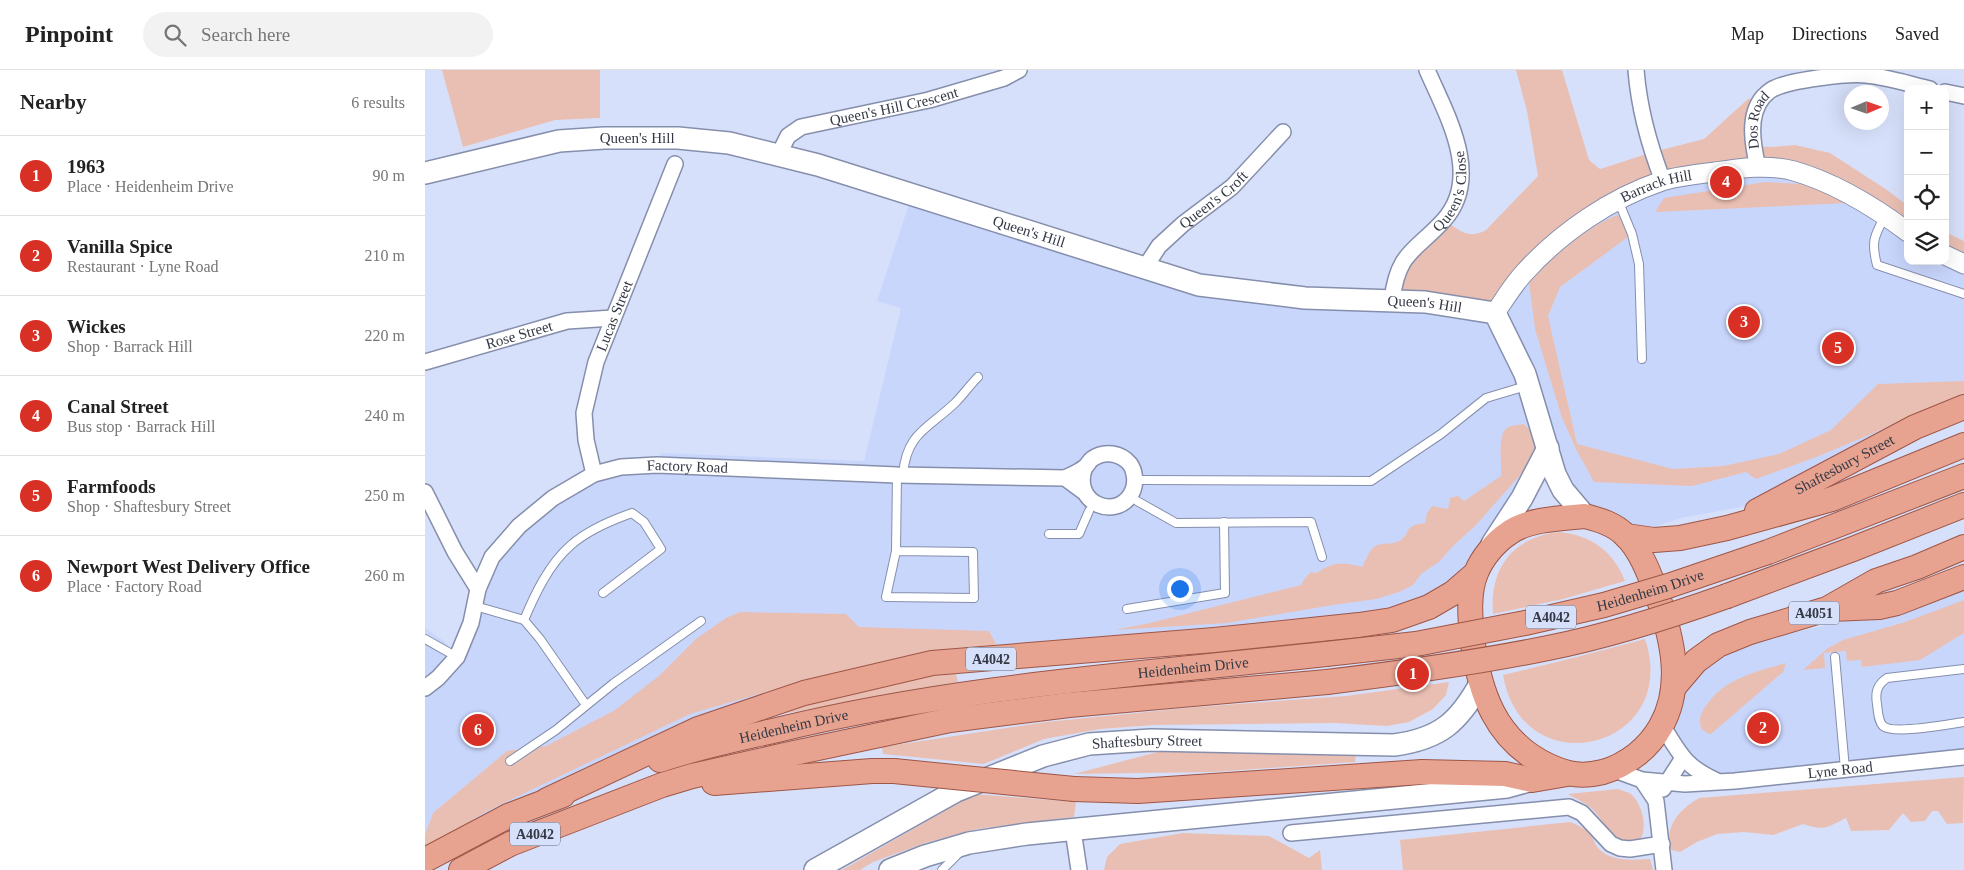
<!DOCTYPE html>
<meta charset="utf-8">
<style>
:root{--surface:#fff;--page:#f2f2f2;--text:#222;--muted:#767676;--line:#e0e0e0;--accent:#d93025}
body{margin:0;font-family:Georgia,serif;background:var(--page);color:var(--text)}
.controls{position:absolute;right:15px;top:15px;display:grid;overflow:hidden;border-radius:10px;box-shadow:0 5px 20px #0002}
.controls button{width:45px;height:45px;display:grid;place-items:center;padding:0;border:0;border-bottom:1px solid var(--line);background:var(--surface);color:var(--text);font:25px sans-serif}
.compass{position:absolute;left:1419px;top:15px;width:45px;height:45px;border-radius:50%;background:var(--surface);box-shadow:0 5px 20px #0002;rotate:88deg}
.you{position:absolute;left:754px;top:518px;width:18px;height:18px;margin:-12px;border:4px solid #fff;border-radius:50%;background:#1a73e8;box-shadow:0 0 0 8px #1a73e833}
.badge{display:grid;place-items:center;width:32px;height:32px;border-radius:50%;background:var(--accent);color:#fff;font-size:16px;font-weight:700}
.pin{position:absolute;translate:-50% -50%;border:2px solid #fff;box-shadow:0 1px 5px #0006}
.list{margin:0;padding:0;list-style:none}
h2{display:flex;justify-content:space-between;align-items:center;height:65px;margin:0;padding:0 20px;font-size:21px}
h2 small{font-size:16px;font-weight:400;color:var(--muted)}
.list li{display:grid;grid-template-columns:32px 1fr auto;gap:15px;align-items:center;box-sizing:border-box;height:80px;padding:0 20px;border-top:1px solid var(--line)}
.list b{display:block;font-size:19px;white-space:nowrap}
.list p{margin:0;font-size:16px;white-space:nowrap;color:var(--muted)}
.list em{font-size:16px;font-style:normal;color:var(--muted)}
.icon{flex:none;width:28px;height:28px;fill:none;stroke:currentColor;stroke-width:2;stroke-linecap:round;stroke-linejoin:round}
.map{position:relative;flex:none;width:1539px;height:800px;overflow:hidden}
header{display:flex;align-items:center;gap:30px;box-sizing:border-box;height:70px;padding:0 25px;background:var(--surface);border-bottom:1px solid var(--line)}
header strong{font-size:24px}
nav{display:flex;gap:28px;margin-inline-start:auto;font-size:18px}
.search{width:350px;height:45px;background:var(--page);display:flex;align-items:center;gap:12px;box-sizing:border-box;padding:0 18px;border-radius:28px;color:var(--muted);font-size:19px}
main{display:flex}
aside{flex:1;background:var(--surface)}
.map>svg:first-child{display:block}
.built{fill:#c9d6fc}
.green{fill:#eabfb3}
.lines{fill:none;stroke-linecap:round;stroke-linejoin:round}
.service-casing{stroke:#858fac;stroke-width:10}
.minor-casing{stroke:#858fac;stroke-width:18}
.tertiary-casing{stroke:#858fac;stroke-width:21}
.secondary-casing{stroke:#858fac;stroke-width:24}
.primary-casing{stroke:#9e5646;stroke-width:26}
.service{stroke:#fff;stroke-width:8}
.minor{stroke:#fff;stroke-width:15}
.tertiary{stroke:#fff;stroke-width:19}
.secondary{stroke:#fff;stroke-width:21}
.primary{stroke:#e7a390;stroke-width:24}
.primary-bridge-casing{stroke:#9e5646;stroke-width:26;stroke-linecap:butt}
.primary-bridge{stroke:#e7a390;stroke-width:24}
.labels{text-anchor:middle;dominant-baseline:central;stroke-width:4.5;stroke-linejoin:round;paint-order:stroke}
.shield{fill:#d7e0fa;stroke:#656b7b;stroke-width:1}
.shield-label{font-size:14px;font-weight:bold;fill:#343945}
.street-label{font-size:15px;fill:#343945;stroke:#d7e0fa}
</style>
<header>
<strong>Pinpoint</strong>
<div class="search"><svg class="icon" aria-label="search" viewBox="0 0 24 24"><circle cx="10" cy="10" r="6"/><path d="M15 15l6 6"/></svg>Search here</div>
<nav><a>Map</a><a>Directions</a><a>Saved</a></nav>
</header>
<main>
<aside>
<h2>Nearby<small>6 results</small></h2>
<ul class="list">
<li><span class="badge">1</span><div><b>1963</b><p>Place · Heidenheim Drive</p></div><em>90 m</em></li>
<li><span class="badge">2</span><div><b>Vanilla Spice</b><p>Restaurant · Lyne Road</p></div><em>210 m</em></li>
<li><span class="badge">3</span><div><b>Wickes</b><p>Shop · Barrack Hill</p></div><em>220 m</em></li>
<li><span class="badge">4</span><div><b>Canal Street</b><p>Bus stop · Barrack Hill</p></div><em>240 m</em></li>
<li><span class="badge">5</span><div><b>Farmfoods</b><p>Shop · Shaftesbury Street</p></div><em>250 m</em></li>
<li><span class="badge">6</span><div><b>Newport West Delivery Office</b><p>Place · Factory Road</p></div><em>260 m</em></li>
</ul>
</aside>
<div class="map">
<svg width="1539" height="800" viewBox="0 0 1539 800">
<rect width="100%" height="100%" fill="#d7e0fa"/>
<g class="built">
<path d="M1367 101 1483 162V191H1520L1539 194V337L1359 425 1316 437 1256 448 1201 466 1160 446 1123 379 1060 485 1004 537 507 593 379 623 0 774V558L19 571 32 587 67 487 169 404 232 395 236 383 439 391 476 238 452 231 487 125 719 199 967 230 1123 179 1238 111Z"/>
<path d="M1539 509V687L1288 710 1251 682 1243 638 1293 585 1343 568 1472 540Z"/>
</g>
<g class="green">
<path d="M17 0H175V48L130 50 38 77Z"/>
<path d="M1091 0H1137L1164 90 1175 99 1228 82 1279 69 1323 29 1337 28 1328 76 1348 77 1370 75 1405 83 1462 120 1483 136V162L1367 101 1275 104 1175 141 1070 243 967 230 969 213 1019 150C1035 160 1042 170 1061 160L1113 106 1102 41Z"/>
<path d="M1340 112 1380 114 1424 133 1230 142 1239 128Z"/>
<path d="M1192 145 1201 150 1207 164 1135 217 1123 246 1152 374 1248 399 1298 396 1354 384 1406 360 1453 314 1539 311V325L1394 386 1331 409 1321 402 1267 416 1169 412 1152 381 1137 348 1110 259 1104 212C1130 185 1157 160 1192 145Z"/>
<path d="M1520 162 1539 171V194L1520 185Z"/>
<path d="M1099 354 1109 364 1112 382 1096 404 1051 455 1027 477 1015 491 996 504 988 515 974 522 951 529 908 535 802 553 689 560 725 553 876 515 880 508 886 502 892 503C908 491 918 492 937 497 941 491 944 480 949 477 957 471 968 476 976 470 986 462 979 455 1000 453L1002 443 1007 436 1023 439 1025 428 1033 426 1039 431 1076 406C1077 395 1072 364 1082 358 1086 355 1094 355 1099 354Z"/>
<path d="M1134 462C1166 465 1188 481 1200 511L1138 529 1068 544C1064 498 1088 467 1134 462Z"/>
<path d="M1539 530V563L1495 590 1437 597 1436 590 1422 591 1421 581 1399 583 1400 598 1378 600 1403 578 1418 570 1480 552Z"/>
<path d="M315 542 421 544 434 557 564 561 570 572V581L467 594 348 620 265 644 60 742 0 781V765L8 743 82 681 121 676 190 640 235 605 271 569 301 548Z"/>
<path d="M1220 569C1257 679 1097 718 1078 605L1148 588Z"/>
<path d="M1361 593 1358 602 1286 664C1278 662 1275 659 1275 651 1275 644 1279 638 1283 633 1301 608 1333 601 1361 593Z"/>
<path d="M530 600 533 612 319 651 429 620Z"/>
<path d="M1024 612 1021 625 1008 639 984 652 962 656 909 653 729 655 675 659 619 669 559 694 458 684 457 677 621 652 772 637 921 626Z"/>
<path d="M740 680 931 684 930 692 788 702 649 704Z"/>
<path d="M1539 707 1538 753 1522 754 1513 741H1507L1500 751 1486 752 1478 743 1464 760 1426 761 1421 748C1401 758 1400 761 1378 754L1348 765 1319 762 1292 764 1272 772 1255 782 1246 780C1239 756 1254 740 1274 728Z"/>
<path d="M1193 719C1197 721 1204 722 1207 725 1218 736 1222 757 1216 769 1187 780 1185 759 1170 742 1164 734 1151 729 1143 724Z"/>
<path d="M549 724 651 732 649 747 552 759 500 773 448 792 435 800H417Z"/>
<path d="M1145 752C1153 755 1162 759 1167 767 1169 770 1170 775 1173 778 1186 792 1207 790 1225 789L1228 800H978L975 770Z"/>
<path d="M758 763 844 766 884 788 895 780 897 800H679L682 787 695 774Z"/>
</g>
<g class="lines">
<g class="service-casing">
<g id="service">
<path d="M1193 130 1207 164 1214 194 1217 289"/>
<path d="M1460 146C1449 166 1446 172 1452 195L1539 224"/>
<path d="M478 405C481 363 504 358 530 333 538 325 545 315 553 307"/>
<path d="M717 410 946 411 1016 364 1061 328 1101 316"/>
<path d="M712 431 751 453 886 452 897 487"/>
<path d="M624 464H654L664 441"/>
<path d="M471 481 548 482 549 528 461 527 471 481 472 405"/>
<path d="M50 536 99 550C110 524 124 494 146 475 162 461 187 450 207 443L219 452 236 479 178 523"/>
<path d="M702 539 800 523 799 452"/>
<path d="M99 550 115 569 161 635"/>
<path d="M0 569 32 587"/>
<path d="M1410 587 1420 699"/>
<path d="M1539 599 1462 608C1452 615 1450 622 1452 634 1453 641 1453 651 1458 656 1468 665 1525 654 1539 652"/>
<path d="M85 691 131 660 189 613 276 551"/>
<path d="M517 800 534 783"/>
</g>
</g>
<g class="minor-casing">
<g id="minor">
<path d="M1211 0C1214 38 1224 75 1238 111"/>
<path d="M1520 22 1539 26"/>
<path id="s1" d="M354 84 363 66 376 57 504 30 579 8 594 0"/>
<path id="s2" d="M1333 98C1328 76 1322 46 1338 27 1341 24 1346 19 1350 18 1366 10 1423 3 1441 5 1462 7 1484 14 1505 19"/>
<path id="s3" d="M719 199 734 176 758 154 807 117 858 62"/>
<path id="s4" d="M967 230C973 181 990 182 1019 150 1058 106 1021 44 1002 0"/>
<path id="s5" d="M0 292 142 251 188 248"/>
<path id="s6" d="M169 404 161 370 159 343 171 292 250 94"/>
<path d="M0 422 30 482 53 519"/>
<path d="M659 422 640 408C646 405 654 402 660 397 663 395 664 391 667 389 679 380 696 383 705 394 710 401 711 412 708 420 695 453 645 434 660 397"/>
<path id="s7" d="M0 618 13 608 32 587 46 553 53 519 67 487 94 456 128 428 169 404 196 397 232 395 472 405 640 408"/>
<path d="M1237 655C1255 684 1259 696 1292 711"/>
<path id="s8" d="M1187 699 1217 710 1260 714 1310 711 1539 687"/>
<path d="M1217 710 1231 731 1239 800"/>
<path d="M1238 719 1258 688"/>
<path d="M648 760 654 800"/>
<path d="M866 763 1144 737 1157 743 1186 774 1195 778 1205 779 1237 774"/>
</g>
</g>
<g class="tertiary-casing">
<g id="tertiary">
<path d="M1520 185 1539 194"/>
<path id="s9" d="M1070 243C1079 230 1088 215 1099 203 1135 163 1186 128 1237 111 1254 106 1273 104 1290 102 1315 98 1344 94 1369 101 1411 113 1448 136 1483 162"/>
</g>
</g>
<g class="secondary-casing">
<g id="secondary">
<path id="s10" d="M0 103 134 71 179 68H253L304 73 393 95 774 215 880 228 1000 232 1070 243 1100 304 1130 404 1138 420 1160 446"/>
<path d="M1067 474 1097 428 1123 378"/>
<path id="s11" d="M390 800 531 721 618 686 664 674 726 670 969 675C1015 669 1034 652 1056 612"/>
<path d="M465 800 500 786 544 773 602 764 1082 717 1107 710"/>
</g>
</g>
<g class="primary-casing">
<g id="primary">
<path id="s12" d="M1332 441 1490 357 1539 337"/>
<path d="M1160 446C1175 450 1189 454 1200 465 1215 479 1224 503 1231 521 1246 564 1260 614 1236 656 1224 678 1202 695 1178 702 1157 707 1144 705 1124 696 1070 671 1054 622 1047 567 1045 547 1043 522 1051 503 1057 488 1070 472 1084 463 1103 449 1137 448 1160 446Z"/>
<path d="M1201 466 1229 470 1255 468 1302 458 1407 429 1539 375"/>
<path d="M1343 482 1539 406"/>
<path d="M1302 526 1428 479 1539 435"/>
<path d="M1406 539 1454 537 1472 533 1539 507"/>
<path d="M1248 618 1271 591 1293 575 1325 562 1402 539 1451 511 1492 497 1539 477"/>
<path id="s13" d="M235 690C273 677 313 669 352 660 532 616 718 604 901 584"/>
<path d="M289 713 447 701H469"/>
<path d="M649 719 713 721 997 702 1080 704 1107 710 1142 704"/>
<path d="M122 730 273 659 379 623 507 593 789 570 934 555 967 550 1004 537 1028 523 1050 504"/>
<path d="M0 790 83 746 138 725"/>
<path d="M36 800 85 774 237 715 267 706 360 685 525 650 644 635 902 612"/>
</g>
</g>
<use href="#service" class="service"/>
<use href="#minor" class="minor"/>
<use href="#tertiary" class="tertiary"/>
<use href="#secondary" class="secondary"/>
<use href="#primary" class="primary"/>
<g class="primary-bridge-casing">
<g id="primary-bridge">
<path id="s14" d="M901 584 991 574 1100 553 1179 535 1243 516 1343 482"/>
<path d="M902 612C976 603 1050 593 1123 578 1184 566 1243 547 1302 526"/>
<path d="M469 701 649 719"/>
</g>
</g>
<use href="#primary-bridge" class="primary-bridge"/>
</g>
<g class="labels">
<g class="shield">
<rect x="1364" y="531.5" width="50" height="23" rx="4"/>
<rect x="1101" y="535.5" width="50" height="23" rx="4"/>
<rect x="541" y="577.5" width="50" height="23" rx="4"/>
<rect x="85" y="752.5" width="50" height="23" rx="4"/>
</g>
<g class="shield-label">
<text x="1389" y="543">A4051</text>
<text x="1126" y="547">A4042</text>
<text x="566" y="589">A4042</text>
<text x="110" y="764">A4042</text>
</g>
<g class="street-label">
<text stroke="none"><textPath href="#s1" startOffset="131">Queen's Hill Crescent</textPath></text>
<text stroke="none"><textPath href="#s2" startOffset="49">Dos Road</textPath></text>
<text stroke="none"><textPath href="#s10" startOffset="216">Queen's Hill</textPath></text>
<text stroke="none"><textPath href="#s4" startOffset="129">Queen's Close</textPath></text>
<text stroke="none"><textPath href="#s9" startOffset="210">Barrack Hill</textPath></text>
<text stroke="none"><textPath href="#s3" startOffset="99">Queen's Croft</textPath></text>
<text stroke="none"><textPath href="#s10" startOffset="621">Queen's Hill</textPath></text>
<text stroke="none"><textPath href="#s10" startOffset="1026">Queen's Hill</textPath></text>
<text stroke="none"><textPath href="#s6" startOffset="164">Lucas Street</textPath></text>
<text stroke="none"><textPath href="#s5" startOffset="98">Rose Street</textPath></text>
<text stroke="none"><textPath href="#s12" startOffset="99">Shaftesbury Street</textPath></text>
<text stroke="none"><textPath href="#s7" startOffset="378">Factory Road</textPath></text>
<text stroke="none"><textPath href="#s14" startOffset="331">Heidenheim Drive</textPath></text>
<text stroke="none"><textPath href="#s13" startOffset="542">Heidenheim Drive</textPath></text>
<text stroke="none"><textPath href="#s13" startOffset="138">Heidenheim Drive</textPath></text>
<text stroke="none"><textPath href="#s11" startOffset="361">Shaftesbury Street</textPath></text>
<text stroke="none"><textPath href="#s8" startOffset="231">Lyne Road</textPath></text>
</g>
</g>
</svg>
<div class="controls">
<button>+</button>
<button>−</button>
<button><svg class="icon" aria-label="locate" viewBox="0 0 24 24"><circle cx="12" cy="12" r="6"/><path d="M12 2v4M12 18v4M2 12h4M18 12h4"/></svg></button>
<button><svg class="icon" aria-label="layers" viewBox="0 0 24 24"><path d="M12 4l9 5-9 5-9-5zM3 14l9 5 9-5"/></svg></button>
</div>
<svg class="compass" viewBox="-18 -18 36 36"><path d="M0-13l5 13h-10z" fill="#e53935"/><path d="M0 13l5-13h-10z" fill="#767676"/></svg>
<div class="you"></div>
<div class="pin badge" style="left:988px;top:604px">1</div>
<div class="pin badge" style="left:1338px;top:658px">2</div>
<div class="pin badge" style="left:1319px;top:252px">3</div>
<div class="pin badge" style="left:1301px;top:112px">4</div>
<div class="pin badge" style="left:1413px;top:278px">5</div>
<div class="pin badge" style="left:53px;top:660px">6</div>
</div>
</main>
